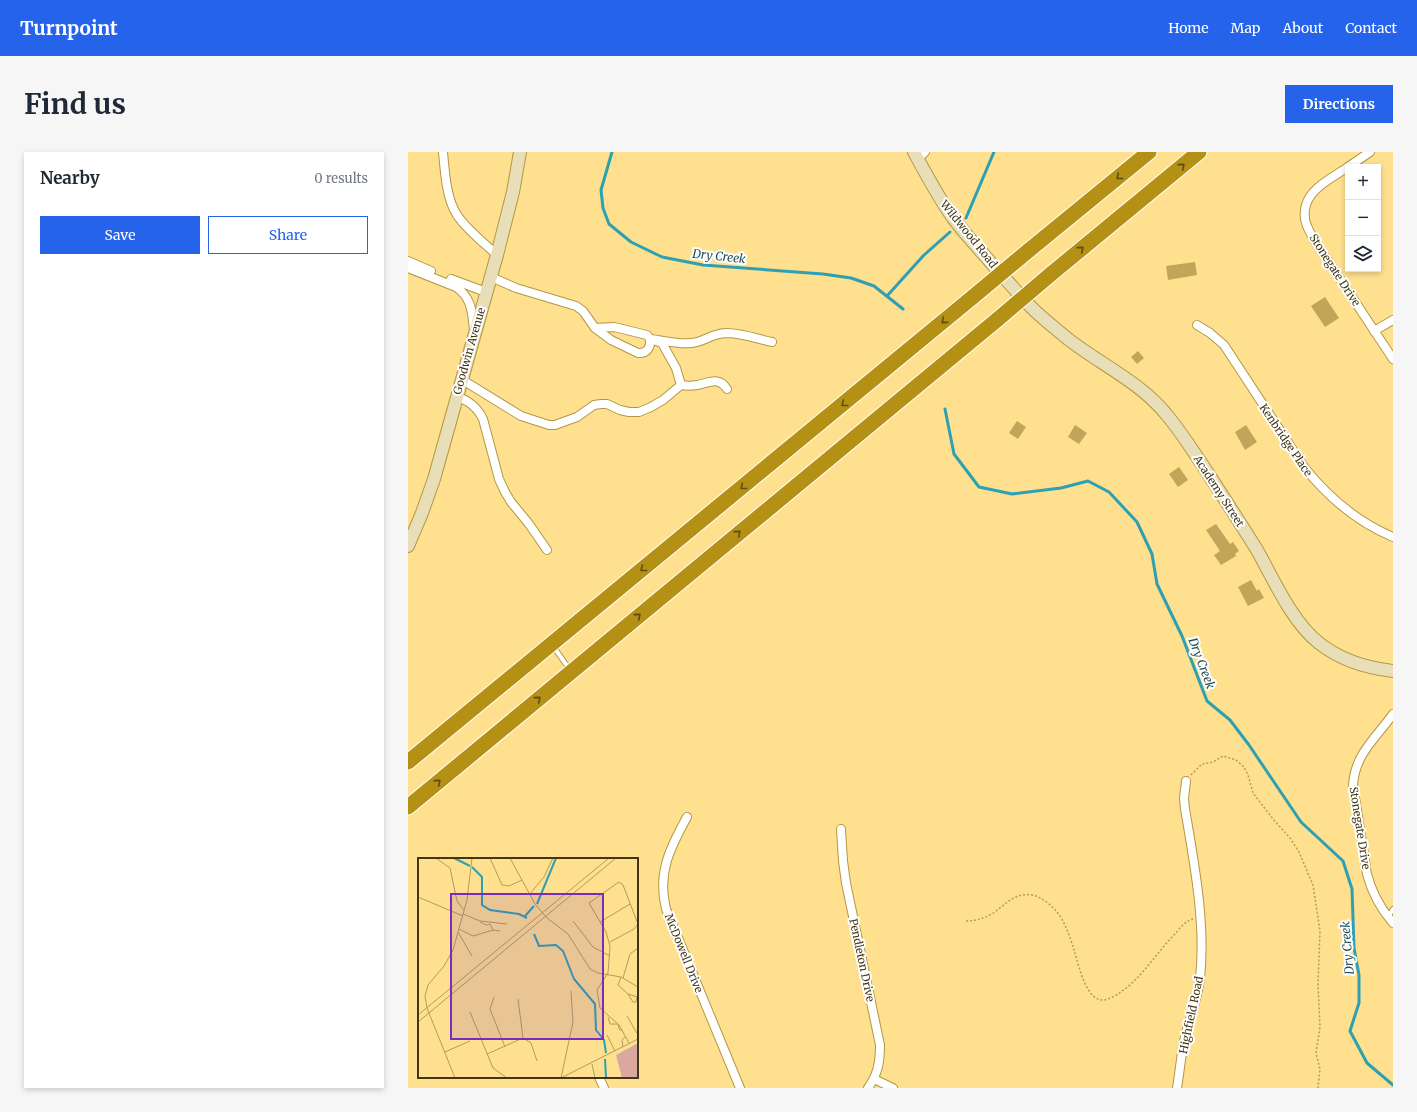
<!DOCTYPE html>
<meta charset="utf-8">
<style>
:root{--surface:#fff;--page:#f6f6f7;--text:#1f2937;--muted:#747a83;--line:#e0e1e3;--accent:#2563eb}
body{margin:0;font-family:Merriweather,serif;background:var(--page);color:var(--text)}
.controls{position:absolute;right:12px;top:12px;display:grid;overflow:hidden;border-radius:0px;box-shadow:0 2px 6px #0003}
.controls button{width:36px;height:36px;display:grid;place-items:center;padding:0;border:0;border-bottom:1px solid var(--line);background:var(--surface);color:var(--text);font:20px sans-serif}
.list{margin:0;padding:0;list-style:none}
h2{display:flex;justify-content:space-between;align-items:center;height:52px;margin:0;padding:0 16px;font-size:17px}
h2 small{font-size:13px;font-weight:400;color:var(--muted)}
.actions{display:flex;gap:8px;padding:12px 16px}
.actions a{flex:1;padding:9px 0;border:1px solid var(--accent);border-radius:0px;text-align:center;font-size:14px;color:var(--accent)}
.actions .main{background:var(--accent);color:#fff}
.icon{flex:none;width:22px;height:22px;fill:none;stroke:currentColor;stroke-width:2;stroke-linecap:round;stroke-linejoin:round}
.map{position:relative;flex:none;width:985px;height:936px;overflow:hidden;border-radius:0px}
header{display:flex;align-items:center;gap:24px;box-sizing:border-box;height:56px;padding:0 20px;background:var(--accent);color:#fff}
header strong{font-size:19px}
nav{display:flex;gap:22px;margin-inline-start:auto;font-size:14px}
.intro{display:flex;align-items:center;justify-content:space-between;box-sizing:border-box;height:96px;padding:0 24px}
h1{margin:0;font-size:28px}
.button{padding:10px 18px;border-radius:0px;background:var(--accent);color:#fff;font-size:14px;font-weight:700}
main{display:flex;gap:24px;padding:0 24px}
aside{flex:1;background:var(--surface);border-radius:0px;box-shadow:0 2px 6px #0003}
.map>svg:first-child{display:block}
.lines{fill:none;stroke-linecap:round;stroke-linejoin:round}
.stream{stroke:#2da0b3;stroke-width:3}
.building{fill:#c1a659}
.lane-casing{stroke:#b39745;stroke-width:6}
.street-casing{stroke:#b39745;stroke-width:10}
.secondary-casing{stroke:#b39745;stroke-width:14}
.highway-casing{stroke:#fff;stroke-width:17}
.path{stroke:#b39c5d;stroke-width:1.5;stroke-dasharray:2 2;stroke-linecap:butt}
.lane{stroke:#fff;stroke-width:4}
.street{stroke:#fff;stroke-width:8}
.secondary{stroke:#e8deb8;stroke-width:12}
.highway{stroke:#b49014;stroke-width:15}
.highway-bridge-casing{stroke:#fff;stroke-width:17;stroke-linecap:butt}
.highway-bridge{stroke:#b49014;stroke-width:15}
.oneway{stroke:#5e4d14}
.labels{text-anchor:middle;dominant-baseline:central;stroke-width:4;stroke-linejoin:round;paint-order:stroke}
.street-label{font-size:11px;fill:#423714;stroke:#fff}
.water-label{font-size:12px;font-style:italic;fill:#204f57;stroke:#fff}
.inset-river{fill:none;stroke:#2da0b3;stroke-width:2}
.inset-road{fill:none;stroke:#b39c5d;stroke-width:1}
.view{fill:#7b2cbf;fill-opacity:0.15;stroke:#7b2cbf;stroke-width:2}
.inset-edge{fill:none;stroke:#423714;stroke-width:2}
</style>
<header>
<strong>Turnpoint</strong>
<nav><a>Home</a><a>Map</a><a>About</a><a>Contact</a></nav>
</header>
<div class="intro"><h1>Find us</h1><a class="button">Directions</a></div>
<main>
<aside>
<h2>Nearby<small>0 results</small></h2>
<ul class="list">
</ul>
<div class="actions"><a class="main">Save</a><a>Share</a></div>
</aside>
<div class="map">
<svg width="985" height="936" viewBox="0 0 985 936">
<rect width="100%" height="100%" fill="#fee08e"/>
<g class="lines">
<g class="stream">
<path d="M204 0 193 38 195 56 201 72 223 90 254 105 295 113 415 122 443 126 466 134 495 157"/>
<path d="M558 66 586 0"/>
<path d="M479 144 516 103 542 80"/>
<path d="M537 257 546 302 571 335 604 342 653 336 680 329 701 340 729 370 744 402 749 432 774 484 799 549 822 568 841 593 893 670 935 709 944 737 946 796 951 823V851L942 879 959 911 985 933"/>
</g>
</g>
<g class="building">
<path d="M787 110 789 123 760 128 758 114Z"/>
<path d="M917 145 931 166 917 175 903 154Z"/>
<path d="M730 199 736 206 729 212 723 205Z"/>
<path d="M609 269 618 275 610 287 601 281Z"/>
<path d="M667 273 679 281 671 292 660 285Z"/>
<path d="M838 273 849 290 837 298 827 280Z"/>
<path d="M771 315 780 328 770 335 761 322Z"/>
<path d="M808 372 822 392 825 390 831 399 827 402 828 404 813 413 806 403 812 399 798 378Z"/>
<path d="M843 428 849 439 851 437 856 446 840 454 830 435Z"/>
</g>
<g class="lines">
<g class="lane-casing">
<g id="lane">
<path d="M145 494 162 518"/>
<path d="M980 765 985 757"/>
</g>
</g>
<g class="street-casing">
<g id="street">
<path d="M35 0C37 20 38 46 49 63 59 78 76 91 89 103"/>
<path d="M510 7 517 0"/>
<path d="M940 15C926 25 903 35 898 53 896 60 896 67 899 74 905 89 918 105 926 118 946 148 965 177 985 207"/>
<path d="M940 15 962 0"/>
<path d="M0 109 23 119"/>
<path d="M0 116 48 135C64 146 64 160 66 178"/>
<path d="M83 125 108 136 168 154 175 159 187 176 206 175 239 183 242 187C255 188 276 194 289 190 300 187 304 182 318 181 334 181 350 187 364 190"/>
<path d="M43 127 78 140"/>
<path d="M789 173 802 181 816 193 896 315C920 345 949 370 985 385"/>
<path d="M187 176 203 188 230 201C239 202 243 195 242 187L254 191 268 216 273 233"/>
<path d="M966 179 985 168"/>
<path d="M53 227 113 264 141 273H147L169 265 186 253 193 252H199L212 258 221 260H231L243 255 255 248 273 233C278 234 283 234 289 233 301 231 311 224 319 237"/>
<path d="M48 244C61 249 69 255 75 267L91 327 97 340 103 350 121 372 139 398"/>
<path d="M985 562C968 586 947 602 945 633L959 722C964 741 972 756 985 771"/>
<path d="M279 665C262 696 249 721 258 757L332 936"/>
<path d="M433 677 435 709 438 731 472 893C472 910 470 922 460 936"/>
<path d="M191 925 196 936"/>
<path d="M466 927 485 936"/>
<path d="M769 936C772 919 773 901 777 885 782 865 790 846 792 826 798 772 786 710 777 657L776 646 778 629"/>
</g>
</g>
<g class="secondary-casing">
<g id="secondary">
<path d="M506 0C518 22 530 45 545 66 557 82 571 97 585 113 598 127 610 142 624 156 635 167 648 177 660 187 692 212 732 230 758 262 771 277 782 295 794 312 812 340 831 369 849 398 866 428 884 470 911 491 931 507 959 516 985 519"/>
<path d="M0 394 14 361 26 327 89 103 105 40 112 0"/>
</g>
</g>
<g class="highway-casing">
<g id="highway">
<path d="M620 99 741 0"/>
<path d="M643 122 791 0"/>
<path d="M0 610 566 144"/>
<path d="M0 655 590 167"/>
</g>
</g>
<g class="path">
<path d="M783 623 794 612 805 610 815 604 828 608 836 615 840 623 845 641 865 667 882 686 891 700 905 733 912 779 910 832 912 875 908 901 912 917 910 936"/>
<path d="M558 769C567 769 574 767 582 763 596 755 605 740 624 743 636 745 650 759 655 769 660 779 664 791 667 801 671 814 679 855 700 847 728 836 746 803 767 782 772 776 777 769 785 767"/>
</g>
<use href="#lane" class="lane"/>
<use href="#street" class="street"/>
<use href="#secondary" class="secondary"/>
<use href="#highway" class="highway"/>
<g class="highway-bridge-casing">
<g id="highway-bridge">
<path d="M566 144 620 99"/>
<path d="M590 167 643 122"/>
</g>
</g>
<use href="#highway-bridge" class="highway-bridge"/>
</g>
<defs><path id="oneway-chevron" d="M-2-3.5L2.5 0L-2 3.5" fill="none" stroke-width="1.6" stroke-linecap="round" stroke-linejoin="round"/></defs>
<g class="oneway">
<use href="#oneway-chevron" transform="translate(774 14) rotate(-40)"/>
<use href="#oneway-chevron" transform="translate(711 25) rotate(141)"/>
<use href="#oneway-chevron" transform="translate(673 97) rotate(-40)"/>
<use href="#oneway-chevron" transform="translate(536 169) rotate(140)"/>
<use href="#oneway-chevron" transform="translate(436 252) rotate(141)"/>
<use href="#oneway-chevron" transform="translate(335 335) rotate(141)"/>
<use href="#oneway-chevron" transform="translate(330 381) rotate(-40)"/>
<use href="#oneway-chevron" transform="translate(235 417) rotate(141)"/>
<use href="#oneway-chevron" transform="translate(230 464) rotate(-40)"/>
<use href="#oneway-chevron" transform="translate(130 547) rotate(-40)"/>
<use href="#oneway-chevron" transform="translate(30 630) rotate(-40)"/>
</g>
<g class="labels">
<g class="street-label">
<text transform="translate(561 82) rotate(51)">Wildwood Road</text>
<text transform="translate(927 118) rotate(57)">Stonegate Drive</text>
<text transform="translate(61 199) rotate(-74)">Goodwin Avenue</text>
<text transform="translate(878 288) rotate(56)">Kenbridge Place</text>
<text transform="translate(811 339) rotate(57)">Academy Street</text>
<text transform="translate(952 676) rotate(81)">Stonegate Drive</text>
<text transform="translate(276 801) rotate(68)">McDowell Drive</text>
<text transform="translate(454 808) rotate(78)">Pendleton Drive</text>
<text transform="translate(783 863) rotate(-78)">Highfield Road</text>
</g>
<g class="water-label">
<text transform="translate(311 104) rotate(6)">Dry Creek</text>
<text transform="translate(794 511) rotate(69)">Dry Creek</text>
<text transform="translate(939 796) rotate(-95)">Dry Creek</text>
</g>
</g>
<g transform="translate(10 706)">
<rect width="220" height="220" fill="#fee08e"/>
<path d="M220 185V220H204L198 197Z" fill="#dba89f"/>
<path class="inset-river" d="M36 0 52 8M54 9 64 19V47L72 52 101 56 109 60M119 46 138 0M107 58 116 48M116 76 121 88 138 87 145 93 156 121 177 146 178 172 186 182 188 195M187 201 188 220"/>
<path class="inset-road" d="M18 0 32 10 39 43 46 52M72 0 84 27 91 28 104 22M92 0 117 46 129 60 150 76 172 111 180 115 203 119 220 129M111 37 126 19 135 0M0 39 45 58M45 56 62 63 89 66M155 63 175 89 192 98M62 64 68 67 72 66 75 72M182 64 212 46M41 71 55 78 75 72 82 73M40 74 54 98M192 84 216 71 220 66 205 27 201 24 171 45 188 74 192 88 190 115 179 132 182 150 201 167 211 185M203 119 200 127 210 136M205 120 212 96 220 90M210 136 219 139 218 144H215ZM76 139 72 151 87 189M52 154 75 210 89 220M0 157 191 0M209 158 220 177M190 159 192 166H200L201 171 205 173M0 164 198 0M189 177 197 193M105 180 113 185 119 203M205 189 204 182 208 178M27 194 52 183M69 196 105 180 100 141M174 206 177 220M37 220 9 150 7 138 10 127 26 108 35 92 49 42 54 0M143 220 155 164 153 133M143 220 220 181"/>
<path class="view" d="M33 36H185V181H33Z"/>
<rect width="220" height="220" class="inset-edge"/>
</g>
</svg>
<div class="controls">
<button>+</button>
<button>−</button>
<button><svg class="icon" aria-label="layers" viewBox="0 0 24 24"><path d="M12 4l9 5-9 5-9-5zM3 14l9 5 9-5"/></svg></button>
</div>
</div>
</main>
